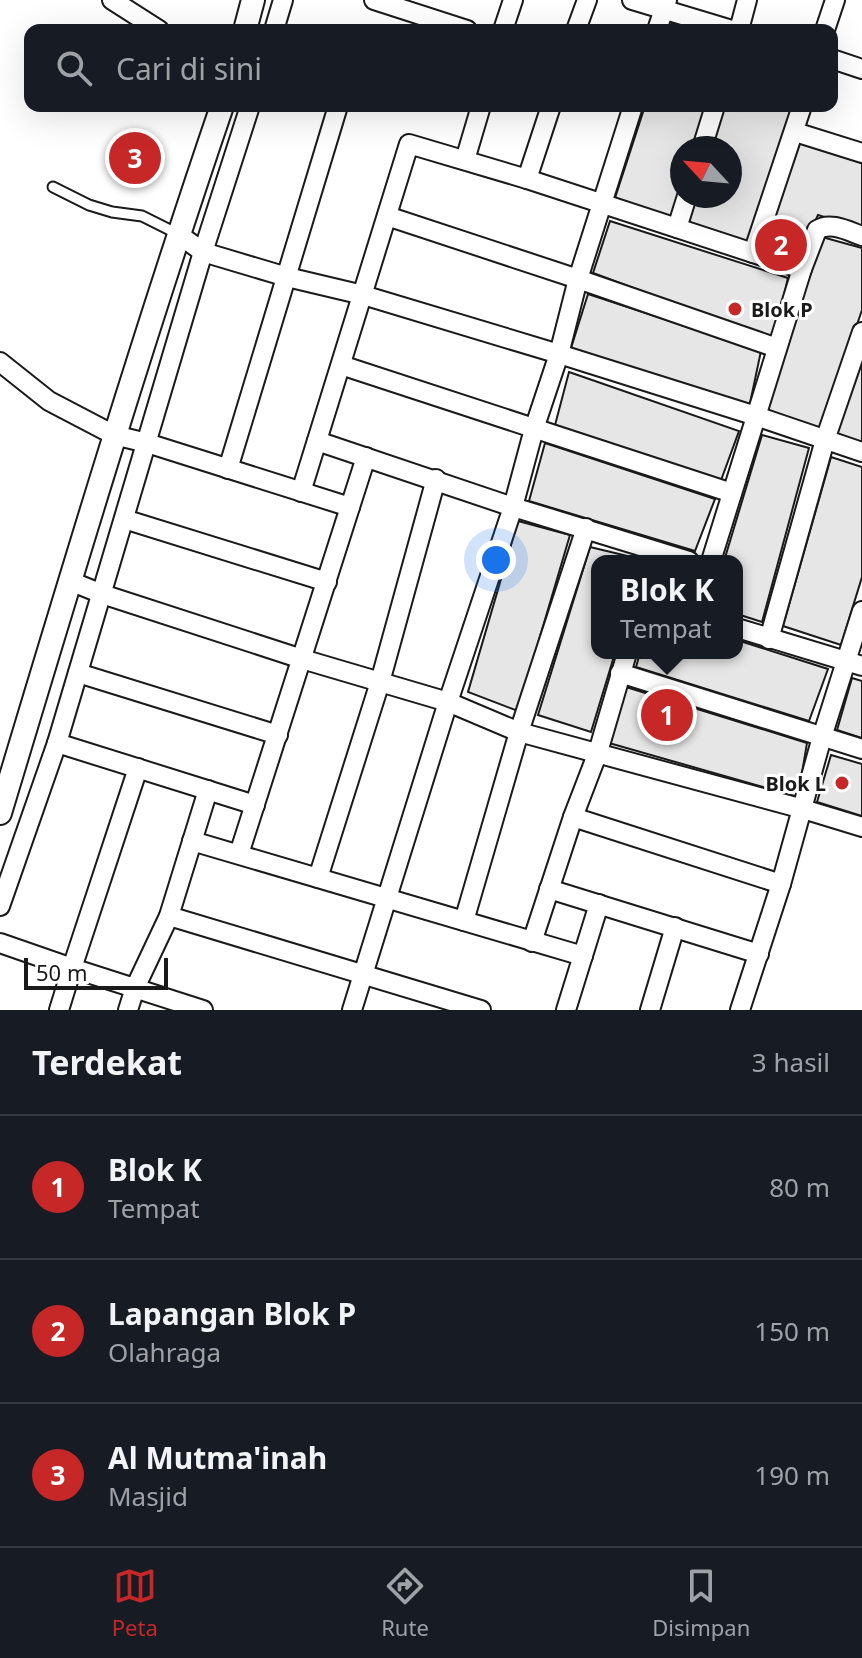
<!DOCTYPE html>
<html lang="id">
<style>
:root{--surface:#171b24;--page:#20242c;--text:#f1f3f6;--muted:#9ea1a6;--line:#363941;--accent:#c62828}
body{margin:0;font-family:"Noto Sans",sans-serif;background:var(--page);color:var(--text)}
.compass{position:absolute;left:670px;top:136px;width:72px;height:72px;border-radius:50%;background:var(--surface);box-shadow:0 8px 32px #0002;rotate:296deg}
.scale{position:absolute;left:24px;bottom:20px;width:144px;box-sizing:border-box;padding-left:8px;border:4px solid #1a1a1a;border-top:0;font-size:22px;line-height:28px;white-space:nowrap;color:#1a1a1a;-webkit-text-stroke:6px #fff;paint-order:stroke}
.you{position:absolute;left:496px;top:560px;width:28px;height:28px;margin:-20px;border:6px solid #fff;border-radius:50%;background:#1a73e8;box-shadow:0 0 0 12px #1a73e833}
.badge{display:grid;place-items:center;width:52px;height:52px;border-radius:50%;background:var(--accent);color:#fff;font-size:26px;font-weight:700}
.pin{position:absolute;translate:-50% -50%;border:4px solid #fff;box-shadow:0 2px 8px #0006}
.popup{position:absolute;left:591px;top:555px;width:152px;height:104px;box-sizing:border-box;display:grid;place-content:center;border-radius:16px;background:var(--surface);filter:drop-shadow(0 2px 6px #0005);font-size:26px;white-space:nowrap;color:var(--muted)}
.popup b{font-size:30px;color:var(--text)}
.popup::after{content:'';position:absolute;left:50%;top:100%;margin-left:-16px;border:16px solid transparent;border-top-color:var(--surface)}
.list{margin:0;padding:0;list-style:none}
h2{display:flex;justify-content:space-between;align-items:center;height:104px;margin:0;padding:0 32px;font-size:34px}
h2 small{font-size:26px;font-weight:400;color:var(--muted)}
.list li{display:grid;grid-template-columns:52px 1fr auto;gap:24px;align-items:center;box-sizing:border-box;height:144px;padding:0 32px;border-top:2px solid var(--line)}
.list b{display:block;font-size:30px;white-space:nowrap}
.list p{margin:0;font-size:26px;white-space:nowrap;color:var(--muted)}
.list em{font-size:26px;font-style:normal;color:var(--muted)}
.icon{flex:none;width:44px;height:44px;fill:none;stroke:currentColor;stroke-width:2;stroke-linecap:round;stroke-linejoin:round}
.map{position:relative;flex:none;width:862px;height:1010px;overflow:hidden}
.search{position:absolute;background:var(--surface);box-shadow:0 8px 32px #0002;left:24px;right:24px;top:24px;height:88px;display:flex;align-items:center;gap:20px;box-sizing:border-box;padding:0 28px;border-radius:16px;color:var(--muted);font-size:30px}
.sheet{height:536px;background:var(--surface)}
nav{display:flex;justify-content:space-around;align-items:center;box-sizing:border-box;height:112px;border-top:2px solid var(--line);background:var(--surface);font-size:22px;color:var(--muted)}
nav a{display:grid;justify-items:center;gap:4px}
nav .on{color:var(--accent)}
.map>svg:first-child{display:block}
.building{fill:#e6e6e6;stroke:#1a1a1a;stroke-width:2}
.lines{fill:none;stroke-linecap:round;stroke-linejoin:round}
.service-casing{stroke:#1a1a1a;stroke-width:13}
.minor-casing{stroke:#1a1a1a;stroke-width:22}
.tertiary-casing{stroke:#1a1a1a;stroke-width:26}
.service{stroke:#fff;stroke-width:9}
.minor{stroke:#fff;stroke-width:18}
.tertiary{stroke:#fff;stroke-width:22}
.poi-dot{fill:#c62828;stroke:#fff;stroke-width:3}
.labels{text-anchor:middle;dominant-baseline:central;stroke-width:6;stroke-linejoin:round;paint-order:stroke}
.poi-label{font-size:20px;font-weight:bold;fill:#1a1a1a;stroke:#fff;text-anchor:start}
</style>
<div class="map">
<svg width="862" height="1010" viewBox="0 0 862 1010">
<rect width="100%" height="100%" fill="#fff"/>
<g class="building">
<path d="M672 23 697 30H670Z"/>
<path d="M645 106H707L693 148H682V184L671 218 615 198Z"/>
<path d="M725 106H794L748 245 689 222 697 196H730V148H712Z"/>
<path d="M800 143 862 163V229L818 215 797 259 763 248Z"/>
<path d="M610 221 788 278 773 340 593 273Z"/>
<path d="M822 237 862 248V310L821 430 766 409Z"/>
<path d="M588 294 761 351 749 408 571 348Z"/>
<path d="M862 354V443L836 433Z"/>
<path d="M569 372 739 431 720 483 555 425Z"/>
<path d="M762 435 809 448 762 622 737 614V561H724Z"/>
<path d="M545 443 715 499 695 551 529 501Z"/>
<path d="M831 457 862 467V577L841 645 783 626Z"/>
<path d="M518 521 570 535 518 711 468 692Z"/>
<path d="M590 547 644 560 597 561V653H615L591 732 538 715Z"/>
<path d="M737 640 828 669 809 721 636 667 640 653H737Z"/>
<path d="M852 678 862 681V738L837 730Z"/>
<path d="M626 687 807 743 798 797 609 743Z"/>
<path d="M831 755 862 764V816L817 802Z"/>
</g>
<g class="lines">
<g class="service-casing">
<path id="service" d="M53 187 89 205 112 212 142 216 178 234"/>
</g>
<g class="minor-casing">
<g id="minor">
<path d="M112 0 159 30"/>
<path d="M374 0 467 30"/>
<path d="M632 0 732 30"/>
<path d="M274 30 283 0"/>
<path d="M503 30 513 0"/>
<path d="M576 30 587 0"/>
<path d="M657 30 667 0"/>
<path d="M739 30 747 0"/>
<path d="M825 30 835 0"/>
<path d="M832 59 862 69"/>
<path d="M795 132 862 153"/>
<path d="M702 148 715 106"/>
<path d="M465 160 481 106"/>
<path d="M527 179 551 106"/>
<path d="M387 216 578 279 777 348"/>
<path d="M677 228 687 196"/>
<path d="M178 234 203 252 287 277 363 295 559 354 756 416 862 452"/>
<path d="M753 253 802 106"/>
<path d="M0 362 49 401 114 435 147 443 350 507"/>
<path d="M341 365 732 493"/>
<path d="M317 441 513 507 689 561"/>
<path d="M228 469 338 106"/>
<path d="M301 492 409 144 527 179 802 269"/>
<path d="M124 519 327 582"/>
<path d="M711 561 802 269 817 230C830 221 848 231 862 236"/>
<path d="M70 581 102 594 302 659 448 702 519 732 803 809 862 827"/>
<path d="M737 628 862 666"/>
<path d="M769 639 825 440 862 332"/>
<path d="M78 673 278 735"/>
<path d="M620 673 862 749"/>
<path d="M57 743 255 805"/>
<path d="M573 817 781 884"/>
<path d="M192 841 583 956"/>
<path d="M239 854 366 457"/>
<path d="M318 878 380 682 436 479"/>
<path d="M549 889 759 954"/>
<path d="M0 906 57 743 203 252 250 106"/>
<path d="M169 916 481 1010"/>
<path d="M464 921 519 732 586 528"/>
<path d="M532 942 573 817 598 752 627 653"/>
<path d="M0 943 72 968 203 1010"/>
<path d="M59 1010 72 968 138 768"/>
<path d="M128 1010 135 988 169 916 208 790"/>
<path d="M352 1010 448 702 513 507 534 429 559 354 578 279 633 106"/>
<path d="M566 1010 599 904"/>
<path d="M650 1010 675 927"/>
<path d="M740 1010 781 884 822 737 862 611"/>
</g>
</g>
<g class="tertiary-casing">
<g id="tertiary">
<path d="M245 30 253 0"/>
<path d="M0 813C71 577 142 340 222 106"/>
</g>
</g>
<use href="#service" class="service"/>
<use href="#minor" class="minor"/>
<use href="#tertiary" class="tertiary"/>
</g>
<g class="poi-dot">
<circle cx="735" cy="309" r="8"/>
<circle cx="842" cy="783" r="8"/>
</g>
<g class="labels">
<g class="poi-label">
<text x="751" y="309">Blok P</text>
<text x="826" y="783" text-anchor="end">Blok L</text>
</g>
</g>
</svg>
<svg class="compass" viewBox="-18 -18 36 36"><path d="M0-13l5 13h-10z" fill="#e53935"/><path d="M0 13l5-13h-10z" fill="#9ea1a6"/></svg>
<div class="scale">50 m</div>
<div class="you"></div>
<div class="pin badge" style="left:667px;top:715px">1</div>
<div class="popup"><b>Blok K</b>Tempat</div>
<div class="pin badge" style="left:781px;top:245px">2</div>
<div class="pin badge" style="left:135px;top:158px">3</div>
<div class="search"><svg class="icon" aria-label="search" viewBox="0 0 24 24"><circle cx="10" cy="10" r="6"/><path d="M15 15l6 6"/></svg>Cari di sini</div>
</div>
<section class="sheet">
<h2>Terdekat<small>3 hasil</small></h2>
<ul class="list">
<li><span class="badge">1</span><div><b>Blok K</b><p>Tempat</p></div><em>80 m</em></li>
<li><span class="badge">2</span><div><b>Lapangan Blok P</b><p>Olahraga</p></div><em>150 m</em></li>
<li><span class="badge">3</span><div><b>Al Mutma'inah</b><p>Masjid</p></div><em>190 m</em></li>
</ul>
</section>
<nav>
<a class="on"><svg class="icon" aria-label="map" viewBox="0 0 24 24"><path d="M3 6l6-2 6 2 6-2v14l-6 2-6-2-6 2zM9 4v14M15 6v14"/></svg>Peta</a>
<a><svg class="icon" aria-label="directions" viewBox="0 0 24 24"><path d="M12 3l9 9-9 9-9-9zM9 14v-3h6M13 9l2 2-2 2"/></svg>Rute</a>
<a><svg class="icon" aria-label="saved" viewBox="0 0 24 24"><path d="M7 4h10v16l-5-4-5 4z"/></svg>Disimpan</a>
</nav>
